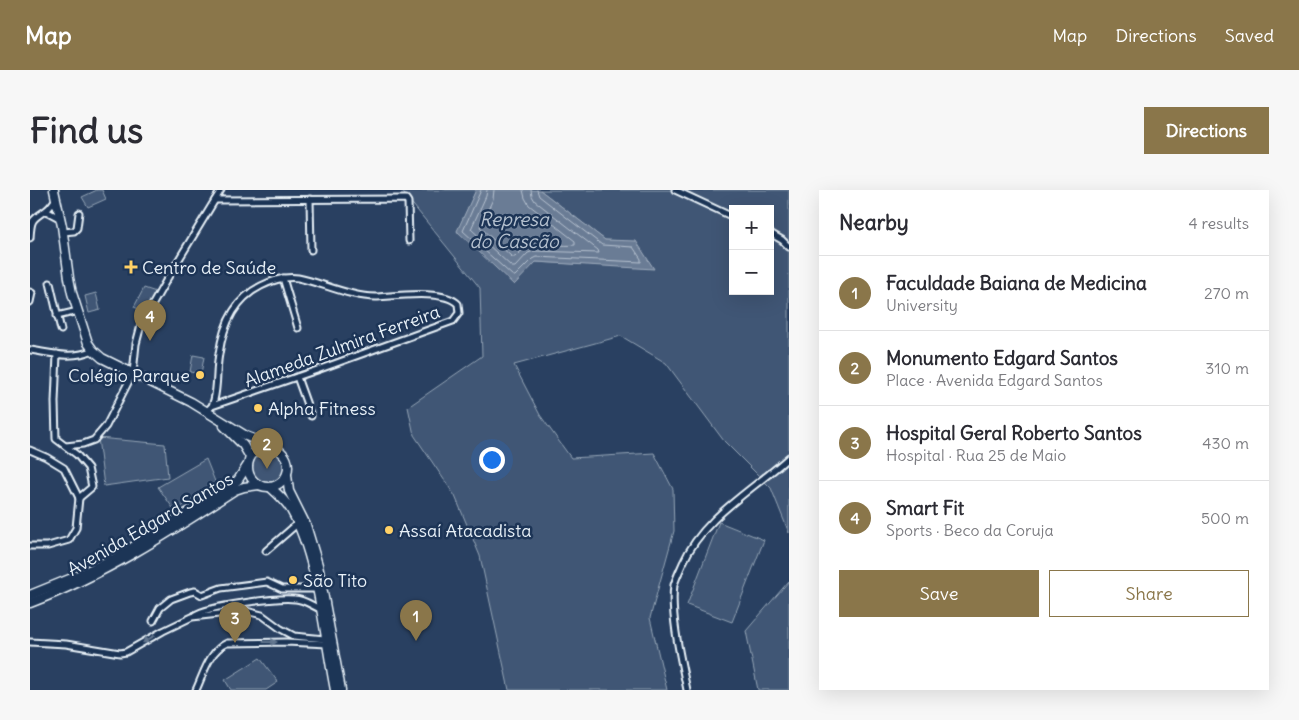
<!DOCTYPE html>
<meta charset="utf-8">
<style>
:root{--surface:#fff;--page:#f7f7f7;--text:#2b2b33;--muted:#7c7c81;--line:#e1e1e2;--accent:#8a764a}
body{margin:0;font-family:Delius,sans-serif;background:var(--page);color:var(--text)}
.controls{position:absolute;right:15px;top:15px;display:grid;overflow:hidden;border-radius:0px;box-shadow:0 5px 20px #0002}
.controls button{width:45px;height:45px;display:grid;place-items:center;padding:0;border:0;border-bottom:1px solid var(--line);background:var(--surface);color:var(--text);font:25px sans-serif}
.you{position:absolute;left:461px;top:269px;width:18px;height:18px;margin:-12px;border:4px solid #fff;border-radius:50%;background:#1a73e8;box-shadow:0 0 0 8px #1a73e833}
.badge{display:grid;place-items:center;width:32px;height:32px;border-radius:50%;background:var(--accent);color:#fff;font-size:16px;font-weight:700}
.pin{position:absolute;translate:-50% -41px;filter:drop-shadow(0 1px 2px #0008)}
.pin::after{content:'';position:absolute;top:26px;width:18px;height:15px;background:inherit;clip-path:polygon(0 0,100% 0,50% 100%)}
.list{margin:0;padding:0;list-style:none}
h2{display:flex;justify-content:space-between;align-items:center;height:65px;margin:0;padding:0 20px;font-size:21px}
h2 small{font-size:16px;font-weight:400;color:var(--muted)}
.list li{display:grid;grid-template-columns:32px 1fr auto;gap:15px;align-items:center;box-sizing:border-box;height:75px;padding:0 20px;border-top:1px solid var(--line)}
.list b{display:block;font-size:19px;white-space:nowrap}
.list p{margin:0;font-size:16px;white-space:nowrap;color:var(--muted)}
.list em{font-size:16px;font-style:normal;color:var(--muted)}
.actions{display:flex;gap:10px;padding:15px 20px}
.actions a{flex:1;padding:11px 0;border:1px solid var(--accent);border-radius:0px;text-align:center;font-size:18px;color:var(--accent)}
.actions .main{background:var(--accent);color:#fff}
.map{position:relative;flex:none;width:759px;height:500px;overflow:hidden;border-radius:0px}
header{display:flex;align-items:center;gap:30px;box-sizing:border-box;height:70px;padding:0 25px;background:var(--accent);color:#fff}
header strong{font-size:24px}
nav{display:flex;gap:28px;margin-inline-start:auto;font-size:18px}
.intro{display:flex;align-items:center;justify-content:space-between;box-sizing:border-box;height:120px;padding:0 30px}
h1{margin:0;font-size:35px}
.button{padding:12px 22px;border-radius:0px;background:var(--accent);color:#fff;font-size:18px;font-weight:700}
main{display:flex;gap:30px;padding:0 30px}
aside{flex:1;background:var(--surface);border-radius:0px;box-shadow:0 5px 20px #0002}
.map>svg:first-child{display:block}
.green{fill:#415774;stroke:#94a4b6;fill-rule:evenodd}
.water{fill:#6b7c95;stroke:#9dabbd}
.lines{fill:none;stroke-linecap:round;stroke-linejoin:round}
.shore{stroke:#b6c2d0;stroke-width:1}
.street-casing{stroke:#e8f1f8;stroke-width:9}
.secondary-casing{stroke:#e8f1f8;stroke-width:11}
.street{stroke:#1d3557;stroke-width:5}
.secondary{stroke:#1d3557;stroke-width:8}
.oneway{fill:#64778f}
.poi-dot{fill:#ffd166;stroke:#1d3557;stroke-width:2}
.labels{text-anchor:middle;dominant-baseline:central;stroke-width:5;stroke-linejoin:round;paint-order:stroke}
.poi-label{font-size:18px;fill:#e8f1f8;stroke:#1d3557;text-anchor:start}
.street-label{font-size:18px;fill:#e8f1f8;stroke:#1d3557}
.water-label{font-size:19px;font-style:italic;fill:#b6c2d0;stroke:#1d3557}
</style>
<header>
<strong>Map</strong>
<nav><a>Map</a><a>Directions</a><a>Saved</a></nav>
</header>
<div class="intro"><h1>Find us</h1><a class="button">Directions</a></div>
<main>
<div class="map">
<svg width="759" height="500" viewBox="0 0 759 500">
<rect width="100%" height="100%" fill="#294061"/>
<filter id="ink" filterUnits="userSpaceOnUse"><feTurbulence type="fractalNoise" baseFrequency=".02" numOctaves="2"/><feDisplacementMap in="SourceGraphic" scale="10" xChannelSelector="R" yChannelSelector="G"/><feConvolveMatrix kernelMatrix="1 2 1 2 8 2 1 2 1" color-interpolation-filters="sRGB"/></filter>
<g filter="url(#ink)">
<g class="green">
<path d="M67 0H72L76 9 58 17 52 7Z"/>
<path d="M371 0H446L427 42 506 72 623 78 606 52 575 50 510 0H759V343L741 298 694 251 636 173 591 146 484 175 510 225 541 268 624 263 643 299 644 341 620 428 637 500H479L450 366 425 306 384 245 378 217 452 166 450 98ZM703 19H740V101H703Z"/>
<path d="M114 98 126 102 115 122 104 117Z"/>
<path d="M66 103 70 120 59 123 55 106Z"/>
<path d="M163 165 174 167 171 184 160 182Z"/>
<path d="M68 248 135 254 138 287 74 296Z"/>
<circle cx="237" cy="277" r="17"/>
<path d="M176 269 186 294 145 321 128 297Z"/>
<path d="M689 332 734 350 702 432 657 415Z"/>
<path d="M759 391V500H728L716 441Z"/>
<path d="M230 468 248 492 236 500H201L195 490Z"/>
</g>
<path class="water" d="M446 0H510L575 50 606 51 624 79 506 72 484 95 427 41Z"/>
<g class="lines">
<g class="shore">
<path d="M451 0 433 41 483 86H485L502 69 506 67 611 72V69L603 57 572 55 509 6 507 0"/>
<path d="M457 0 456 6 441 39 482 77H485L498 63 504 61 569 63 568 60 505 11 502 6 501 0"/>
<path d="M464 0 463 9 450 37 482 67H485C508 43 517 58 545 55V51L499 15 495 8 493 0"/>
</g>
<g class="street-casing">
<g id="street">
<path d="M645 0 703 27"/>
<path d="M280 9 281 60"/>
<path d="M185 10 376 9 378 12 379 51"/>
<path d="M16 21 31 29"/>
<path d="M33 42 44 41 47 38 49 23"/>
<path d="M740 43 752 50 759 57"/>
<path d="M0 48C1 31 1 30 15 21 19 19 23 13 26 9"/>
<path d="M253 88 268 138"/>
<path d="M20 93 31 140"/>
<path d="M0 102 2 103 0 112"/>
<path d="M27 126 48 121"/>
<path d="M0 160C21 163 42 170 63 160"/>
<path d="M27 164 25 212 26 249 47 265 58 278 62 297 49 308"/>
<path d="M267 187 281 226"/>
<path d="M177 221 182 216 184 210C188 195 186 179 189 164 193 136 205 109 231 96 243 90 255 86 268 88 293 93 320 107 346 107 365 106 415 99 428 114L429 123 423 131 290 179 182 216"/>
<path d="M36 256 53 254 64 250 76 236 103 183 106 154 111 135 137 89 191 0"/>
<path d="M0 260 16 267 34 278 49 308"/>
<path d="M0 356H18L39 350 46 338 49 308"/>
<path d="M236 361 267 334"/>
<path d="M165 425C178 416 247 407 265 409 273 409 283 416 290 419"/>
<path d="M123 431 130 418 141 409 160 402 165 401 172 405 191 398 237 392 252 399H286"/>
<path d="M0 452 36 454 90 463 96 462 133 441 162 427 216 421 232 425 251 439 264 446 295 449"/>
<path d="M166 500C174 483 179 461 197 453L256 452 298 454"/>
<path d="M657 500C651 471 640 424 644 395 646 388 650 380 653 373 674 326 722 301 759 267"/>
</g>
</g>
<g class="secondary-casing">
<g id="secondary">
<path d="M24 0 32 36 39 88 42 103 58 153 63 160 72 168 161 212 216 246 241 256"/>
<path d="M194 236 213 255 220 267"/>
<circle cx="238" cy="277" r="20"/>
<path d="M257 285 259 301 276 335 288 375 311 500"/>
<path d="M240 297C248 304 256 311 261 320 288 368 294 445 305 500"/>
<path d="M0 405 42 388 90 365 200 296 208 290 217 276"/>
<path d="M0 413C74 385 139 343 205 300L214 297 229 295"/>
</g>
</g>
<use href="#street" class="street"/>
<use href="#secondary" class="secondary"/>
</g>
<defs><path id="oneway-solid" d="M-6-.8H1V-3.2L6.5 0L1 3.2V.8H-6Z" transform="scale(1.25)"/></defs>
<g class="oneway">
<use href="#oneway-solid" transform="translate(119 449) rotate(149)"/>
<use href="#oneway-solid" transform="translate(240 452)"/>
</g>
</g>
<g class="poi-dot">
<path d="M98.5 69.5h5v5h5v5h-5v5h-5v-5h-5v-5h5z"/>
<circle cx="170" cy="185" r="5"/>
<circle cx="228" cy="218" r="5"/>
<circle cx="359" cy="340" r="5"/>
<circle cx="263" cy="390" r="5"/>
</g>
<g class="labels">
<g class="poi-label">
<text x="112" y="77">Centro de Saúde</text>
<text x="160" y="185" text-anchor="end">Colégio Parque</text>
<text x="238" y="218">Alpha Fitness</text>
<text x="369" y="340">Assaí Atacadista</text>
<text x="273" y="390">São Tito</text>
</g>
<g class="street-label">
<text transform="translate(312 156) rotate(-20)">Alameda Zulmira Ferreira</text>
<text transform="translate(120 334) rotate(-30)">Avenida Edgard Santos</text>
</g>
<g class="water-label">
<text x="484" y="29">Represa<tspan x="484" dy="22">do Cascão</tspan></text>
</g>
</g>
</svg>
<div class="controls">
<button>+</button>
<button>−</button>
</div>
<div class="you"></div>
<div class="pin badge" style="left:386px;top:451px">1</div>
<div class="pin badge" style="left:237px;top:279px">2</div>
<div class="pin badge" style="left:205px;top:453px">3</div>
<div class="pin badge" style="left:120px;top:151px">4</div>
</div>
<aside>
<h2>Nearby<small>4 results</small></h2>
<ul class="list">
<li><span class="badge">1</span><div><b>Faculdade Baiana de Medicina</b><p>University</p></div><em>270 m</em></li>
<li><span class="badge">2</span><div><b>Monumento Edgard Santos</b><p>Place · Avenida Edgard Santos</p></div><em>310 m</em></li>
<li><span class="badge">3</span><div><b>Hospital Geral Roberto Santos</b><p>Hospital · Rua 25 de Maio</p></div><em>430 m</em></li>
<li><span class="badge">4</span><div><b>Smart Fit</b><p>Sports · Beco da Coruja</p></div><em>500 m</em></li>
</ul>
<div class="actions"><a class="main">Save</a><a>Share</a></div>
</aside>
</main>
